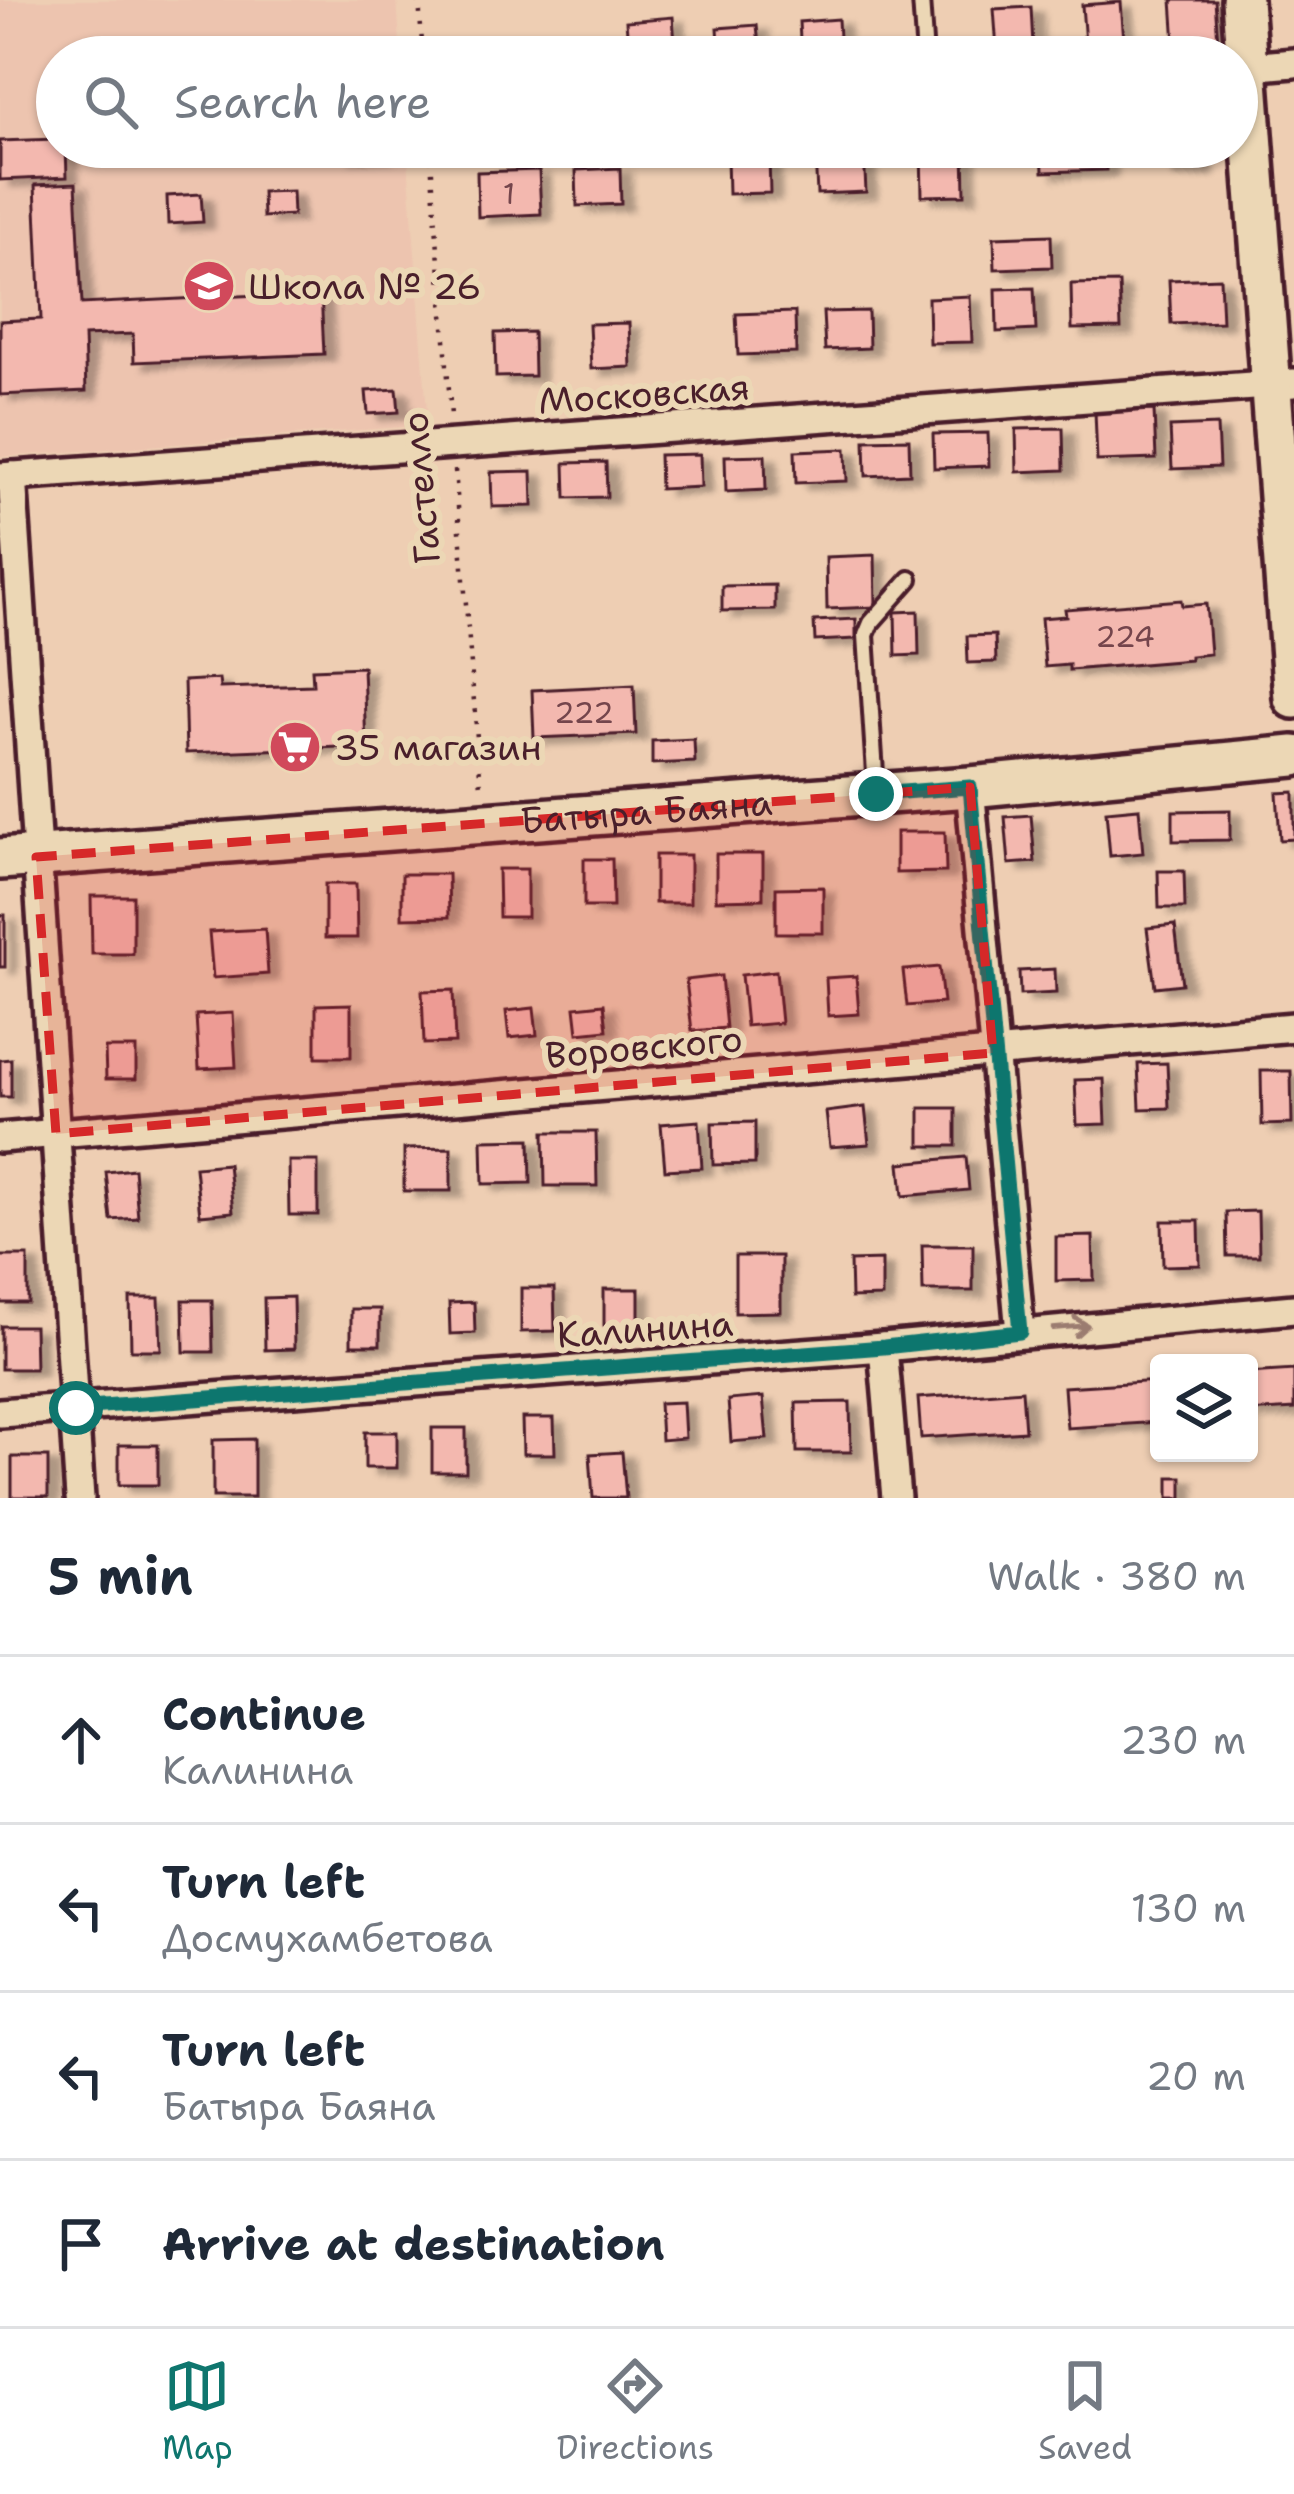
<!DOCTYPE html>
<meta charset="utf-8">
<style>
:root{--surface:#fff;--page:#f6f6f7;--text:#1f2937;--muted:#747a83;--line:#e0e1e3;--accent:#0f766e}
body{margin:0;font-family:"Shantell Sans",sans-serif;background:var(--page);color:var(--text)}
.controls{position:absolute;right:36px;bottom:36px;display:grid;overflow:hidden;border-radius:12px;box-shadow:0 3px 9px #0004}
.controls button{width:108px;height:108px;display:grid;place-items:center;padding:0;border:0;border-bottom:3px solid var(--line);background:var(--surface);color:var(--text);font:60px sans-serif}
.stop{position:absolute;width:36px;height:36px;margin:-27px;border:9px solid #0f766e;border-radius:50%;background:#fff}
.stop.end{background:#0f766e;border-color:#fff;box-shadow:0 3px 12px #0008}
.list{margin:0;padding:0;list-style:none}
h2{display:flex;justify-content:space-between;align-items:center;height:156px;margin:0;padding:0 48px;font-size:51px}
h2 small{font-size:39px;font-weight:400;color:var(--muted)}
.list li{display:grid;grid-template-columns:78px 1fr auto;gap:36px;align-items:center;box-sizing:border-box;height:168px;padding:0 48px;border-top:3px solid var(--line)}
.list b{display:block;font-size:45px;white-space:nowrap}
.list p{margin:0;font-size:39px;white-space:nowrap;color:var(--muted)}
.list em{font-size:39px;font-style:normal;color:var(--muted)}
.icon{flex:none;width:66px;height:66px;fill:none;stroke:currentColor;stroke-width:2;stroke-linecap:round;stroke-linejoin:round}
.map{position:relative;flex:none;width:1294px;height:1498px;overflow:hidden}
.search{position:absolute;background:var(--surface);box-shadow:0 3px 9px #0004;left:36px;right:36px;top:36px;height:132px;display:flex;align-items:center;gap:30px;box-sizing:border-box;padding:0 42px;border-radius:66px;color:var(--muted);font-size:45px}
.sheet{height:828px;background:var(--surface)}
nav{display:flex;justify-content:space-around;align-items:center;box-sizing:border-box;height:168px;border-top:3px solid var(--line);background:var(--surface);font-size:33px;color:var(--muted)}
nav a{display:grid;justify-items:center;gap:6px}
nav .on{color:var(--accent)}
.map>svg:first-child{display:block}
.built{fill:#edc4af}
.building{fill:#f3b8af;stroke:#4a1f2b;stroke-width:3;filter:url(#shadow)}
.lines{fill:none;stroke-linecap:round;stroke-linejoin:round}
.lane-casing{stroke:#4a1f2b;stroke-width:22}
.street-casing{stroke:#4a1f2b;stroke-width:36}
.secondary-casing{stroke:#4a1f2b;stroke-width:48}
.path{stroke:#4a1f2b;stroke-width:4.5;stroke-dasharray:3 9;stroke-linecap:butt}
.lane{stroke:#ecd7b5;stroke-width:14}
.street{stroke:#ecd7b5;stroke-width:27}
.secondary{stroke:#ecd7b5;stroke-width:39}
.oneway{stroke:#9b7b70}
.route{stroke:#0f766e;stroke-width:15}
.marked{fill:#d62828;fill-opacity:0.2;stroke:#d62828;stroke-width:9;stroke-dasharray:24 15;stroke-linejoin:round}
.labels{text-anchor:middle;dominant-baseline:central;stroke-width:12;stroke-linejoin:round;paint-order:stroke}
.number-label{font-size:30px;fill:#74454c}
.poi-label{font-size:36px;fill:#4a1f2b;stroke:#ecd7b5;text-anchor:start}
.street-label{font-size:36px;fill:#4a1f2b;stroke:#ecd7b5}
</style>
<div class="map">
<svg width="1294" height="1498" viewBox="0 0 1294 1498">
<defs>
<filter id="shadow"><feDropShadow dx="11" dy="6" stdDeviation="3" flood-color="#0004"/></filter>
</defs>
<rect width="100%" height="100%" fill="#eeceb3"/>
<filter id="ink" filterUnits="userSpaceOnUse"><feTurbulence type="fractalNoise" baseFrequency=".00833" numOctaves="2"/><feDisplacementMap in="SourceGraphic" scale="24" xChannelSelector="R" yChannelSelector="G"/><feConvolveMatrix kernelMatrix="1 2 1 2 8 2 1 2 1" color-interpolation-filters="sRGB"/></filter>
<g filter="url(#ink)">
<path class="built" d="M0 0H397L401 57H57V147H407L428 425 0 457Z"/>
<g class="building">
<path d="M1172 0H1215L1218 41 1175 44Z"/>
<path d="M1121 2 1124 41 1085 44 1082 5Z"/>
<path d="M1031 7 1033 46 997 49 994 9Z"/>
<path d="M673 17 676 57H629L626 21Z"/>
<path d="M838 19 840 57H801L799 22Z"/>
<path d="M757 25 760 57H720L718 28Z"/>
<path d="M587 48V57H551V50Z"/>
<path d="M57 139V147H66L67 177 0 180V141Z"/>
<path d="M340 147H382V154L340 156Z"/>
<path d="M921 147H964L965 195 922 196Z"/>
<path d="M1042 147H1106V170L1043 172Z"/>
<path d="M1162 147H1201L1202 168 1163 170Z"/>
<path d="M864 151 866 192 817 194 815 153Z"/>
<path d="M769 156 770 193 728 194 727 157Z"/>
<path d="M620 168 621 204 577 206 576 170Z"/>
<path d="M539 170 541 214 478 217 477 172Z"/>
<path d="M76 183 82 304 321 292 324 354 134 362 133 334 84 336 86 391 0 395V321L41 319 35 185Z"/>
<path d="M292 191 293 215 263 217 262 192Z"/>
<path d="M201 194 203 222 168 224 167 196Z"/>
<path d="M1051 235 1052 267 995 269 994 237Z"/>
<path d="M1220 278 1222 322 1171 324 1169 280Z"/>
<path d="M1119 283 1121 328 1072 329 1071 284Z"/>
<path d="M1034 288 1036 330 997 332 996 289Z"/>
<path d="M970 296 972 342 929 343 928 298Z"/>
<path d="M868 311 869 348 825 350 823 312Z"/>
<path d="M795 312 796 353 738 355 736 314Z"/>
<path d="M629 323 631 367 591 369 589 324Z"/>
<path d="M533 332 534 376 496 377 495 333Z"/>
<path d="M397 389 399 412 368 414 366 391Z"/>
<path d="M1154 410 1156 459 1097 461 1095 411Z"/>
<path d="M1217 425 1219 467 1172 469 1170 427Z"/>
<path d="M1063 428 1064 470 1017 472 1016 429Z"/>
<path d="M988 433 989 466 934 468 933 434Z"/>
<path d="M909 439 910 474 866 476 865 440Z"/>
<path d="M846 449 847 481 796 483 795 451Z"/>
<path d="M700 454 701 487 660 489 659 455Z"/>
<path d="M765 455 766 490 726 492 725 456Z"/>
<path d="M606 462 607 497 566 498 565 463Z"/>
<path d="M532 471 533 506 492 507 491 472Z"/>
<path d="M875 555 876 607 827 609 826 557Z"/>
<path d="M775 585V610L722 611V586Z"/>
<path d="M1181 600 1182 606 1206 604 1210 654 1190 656V660L1069 670V665L1045 667 1041 618 1066 616 1065 609Z"/>
<path d="M918 611 919 655 896 656 895 612Z"/>
<path d="M856 619V639L815 641 814 621Z"/>
<path d="M995 635 996 662 968 663 967 636Z"/>
<path d="M363 667 366 746 186 753 184 681 219 679 220 688 313 685 312 669Z"/>
<path d="M634 685 636 734 534 738 532 690Z"/>
<path d="M694 739 695 762 652 764V741Z"/>
<path d="M1294 792V839L1280 840 1277 793Z"/>
<path d="M1139 808 1143 853 1110 856 1106 811Z"/>
<path d="M1230 810V840L1173 841V811Z"/>
<path d="M1031 815 1035 862 1009 864 1005 817Z"/>
<path d="M896 832H945L946 872 896 873Z"/>
<path d="M716 854H763V899L716 900Z"/>
<rect x="655" y="855" width="35" height="48"/>
<path d="M584 859H612L613 907H584Z"/>
<path d="M498 869H527V917H499Z"/>
<path d="M1158 871H1184L1185 908H1159Z"/>
<path d="M402 874H448L449 917 402 918Z"/>
<path d="M325 884H356L357 938H325Z"/>
<path d="M823 887V933H776V888Z"/>
<path d="M91 896H133V954H92Z"/>
<rect x="0" y="915" width="5" height="52"/>
<path d="M1175 925 1182 984 1155 987 1147 928Z"/>
<path d="M265 929 268 974 213 978 209 932Z"/>
<path d="M939 967 943 1003 907 1006 903 970Z"/>
<path d="M1055 969 1056 993 1020 995 1019 971Z"/>
<path d="M776 971 781 1023 746 1026 741 975Z"/>
<path d="M721 976 726 1028 692 1031 686 980Z"/>
<path d="M856 976 859 1014 828 1016 826 978Z"/>
<path d="M453 990 455 1043 424 1044 422 991Z"/>
<path d="M351 1004V1057H316V1005Z"/>
<path d="M604 1004 607 1030 578 1033 575 1007Z"/>
<path d="M534 1008 537 1035 509 1038 506 1011Z"/>
<path d="M233 1013 236 1067 199 1069 196 1015Z"/>
<path d="M105 1048H136V1079H106Z"/>
<path d="M11 1059V1097H0V1060Z"/>
<path d="M1167 1063 1169 1108 1140 1109 1138 1064Z"/>
<path d="M1261 1071H1291L1292 1124 1262 1125Z"/>
<path d="M1104 1079 1106 1124 1077 1125 1075 1080Z"/>
<path d="M865 1107 869 1144 830 1147 826 1112Z"/>
<rect x="920" y="1108" width="36" height="38"/>
<path d="M699 1121 702 1168 665 1170 661 1124Z"/>
<path d="M755 1122V1164L713 1165 712 1123Z"/>
<path d="M544 1132H596L597 1186H545Z"/>
<path d="M530 1139 531 1183 483 1184 482 1140Z"/>
<path d="M451 1148V1191H404V1149Z"/>
<path d="M966 1157 969 1190 903 1196 900 1163Z"/>
<path d="M288 1161H318V1215H289Z"/>
<path d="M228 1164 233 1212 200 1215 195 1167Z"/>
<path d="M134 1169 138 1218 111 1220 106 1172Z"/>
<path d="M1258 1211 1259 1256H1227L1226 1212Z"/>
<path d="M1162 1221H1199L1200 1265 1163 1266Z"/>
<path d="M1093 1236 1094 1280 1056 1281V1237Z"/>
<path d="M922 1245H973V1291H923Z"/>
<rect x="0" y="1256" width="28" height="47"/>
<path d="M735 1256H781V1312L735 1313Z"/>
<path d="M882 1260V1297L851 1298 850 1261Z"/>
<path d="M521 1288H554L555 1331 521 1332Z"/>
<rect x="604" y="1289" width="35" height="36"/>
<path d="M293 1297 294 1349 265 1350 264 1298Z"/>
<path d="M130 1298H159L161 1350H131Z"/>
<path d="M183 1300H212L213 1352H184Z"/>
<path d="M474 1302 475 1333 450 1334 449 1303Z"/>
<rect x="351" y="1309" width="29" height="36"/>
<path d="M1 1326H34L35 1369H1Z"/>
<path d="M1294 1370V1409L1249 1412V1373Z"/>
<path d="M1159 1381V1422L1067 1428 1064 1387Z"/>
<path d="M1022 1390 1025 1431 921 1438 918 1398Z"/>
<path d="M763 1397 767 1439 731 1442 728 1400Z"/>
<path d="M683 1402 685 1438 661 1440 659 1403Z"/>
<path d="M850 1402 851 1452H797L796 1403Z"/>
<path d="M522 1418H554L555 1454H523Z"/>
<rect x="432" y="1428" width="34" height="44"/>
<rect x="365" y="1432" width="32" height="36"/>
<path d="M254 1439V1497H213V1440Z"/>
<rect x="119" y="1445" width="39" height="40"/>
<path d="M622 1452 626 1498H593L590 1454Z"/>
<rect x="12" y="1457" width="36" height="40"/>
<rect x="1169" y="1477" width="13" height="21"/>
</g>
<g class="lines">
<g class="lane-casing">
<g id="lane">
<path d="M921 0 925 57"/>
<path d="M876 789 866 635 871 623 910 579"/>
</g>
</g>
<g class="street-casing">
<g id="street">
<path d="M1237 68 1294 63"/>
<path d="M12 476 80 1498"/>
<path d="M0 477 1294 383"/>
<path d="M970 787 1020 1332"/>
<path d="M0 1138 1294 1027"/>
<path d="M883 1347 896 1498"/>
<path d="M0 1413 883 1347 1294 1309"/>
</g>
</g>
<g class="secondary-casing">
<g id="secondary">
<path d="M1242 0 1294 698"/>
<path id="s1" d="M0 859 970 787 1294 756"/>
</g>
</g>
<g class="path">
<path d="M419 0 423 57"/>
<path d="M430 147 451 416"/>
<path d="M455 470 481 787"/>
</g>
<use href="#lane" class="lane"/>
<use href="#street" class="street"/>
<use href="#secondary" class="secondary"/>
</g>
<defs><path id="oneway-shaft" d="M-6 0H5M1.5-3L5.5 0L1.5 3" fill="none" stroke-width="1.6" stroke-linecap="round" stroke-linejoin="round" transform="scale(3)"/></defs>
<use class="oneway" href="#oneway-shaft" transform="translate(1071 1327) rotate(-5)"/>
</g>
<g class="lines" filter="url(#ink)">
<path class="route" d="M76 1408 884 1347 1020 1332 970 787 876 794"/>
</g>
<path class="marked" d="M970 787 993 1053 56 1134 36 857Z"/>
<defs>
<g id="school-disc" transform="scale(2.7)"><circle r="9.5" fill="#d1495b" stroke="#ecd7b5"/><path d="M0-5L7-2L0 1L-7-2ZM-4 1L0 2.5L4 1V4Q0 6-4 4Z" fill="#fff"/></g>
<g id="supermarket-disc" transform="scale(2.7)"><circle r="9.5" fill="#d1495b" stroke="#ecd7b5"/><path d="M-6-5.5h2.5l.6 2H6L4.5 2H-2.5L-4.4-4H-6ZM-1.5 3.2a1.3 1.3 0 1 0 .1 0ZM3 3.2a1.3 1.3 0 1 0 .1 0Z" fill="#fff"/></g>
</defs>
<g fill-rule="evenodd">
<use href="#school-disc" x="209" y="286"/>
<use href="#supermarket-disc" x="295" y="747"/>
</g>
<g class="labels">
<g class="number-label">
<text x="509" y="193">1</text>
<text x="1125" y="636">224</text>
<text x="584" y="712">222</text>
</g>
<g class="poi-label">
<text x="248" y="286">Школа № 26</text>
<text x="334" y="747">35 магазин</text>
</g>
<g class="street-label">
<text transform="translate(644 394) rotate(-4)">Московская</text>
<text transform="translate(421 488) rotate(-95)">Гастелло</text>
<text stroke="none"><textPath href="#s1" startOffset="648">Батыра Баяна</textPath></text>
<text transform="translate(644 1047) rotate(-5)">Воровского</text>
<text transform="translate(645 1329) rotate(-4)">Калинина</text>
</g>
</g>
</svg>
<div class="controls">
<button><svg class="icon" aria-label="layers" viewBox="0 0 24 24"><path d="M12 4l9 5-9 5-9-5zM3 14l9 5 9-5"/></svg></button>
</div>
<div class="stop" style="left:76px;top:1408px"></div>
<div class="stop end" style="left:876px;top:794px"></div>
<div class="search"><svg class="icon" aria-label="search" viewBox="0 0 24 24"><circle cx="10" cy="10" r="6"/><path d="M15 15l6 6"/></svg>Search here</div>
</div>
<section class="sheet">
<h2>5 min<small>Walk · 380 m</small></h2>
<ul class="list">
<li><svg class="icon" aria-label="ahead" viewBox="0 0 24 24"><path d="M12 20V5M6 11l6-6 6 6"/></svg><div><b>Continue</b><p>Калинина</p></div><em>230 m</em></li>
<li><svg class="icon" aria-label="left" viewBox="0 0 24 24"><path d="M17 20v-9H6M10 6l-5 5 5 5"/></svg><div><b>Turn left</b><p>Досмухамбетова</p></div><em>130 m</em></li>
<li><svg class="icon" aria-label="left" viewBox="0 0 24 24"><path d="M17 20v-9H6M10 6l-5 5 5 5"/></svg><div><b>Turn left</b><p>Батыра Баяна</p></div><em>20 m</em></li>
<li><svg class="icon" aria-label="arrive" viewBox="0 0 24 24"><path d="M6 21V4h12l-3 4 3 4H6"/></svg><div><b>Arrive at destination</b></div></li>
</ul>
</section>
<nav>
<a class="on"><svg class="icon" aria-label="map" viewBox="0 0 24 24"><path d="M3 6l6-2 6 2 6-2v14l-6 2-6-2-6 2zM9 4v14M15 6v14"/></svg>Map</a>
<a><svg class="icon" aria-label="directions" viewBox="0 0 24 24"><path d="M12 3l9 9-9 9-9-9zM9 14v-3h6M13 9l2 2-2 2"/></svg>Directions</a>
<a><svg class="icon" aria-label="saved" viewBox="0 0 24 24"><path d="M7 4h10v16l-5-4-5 4z"/></svg>Saved</a>
</nav>
